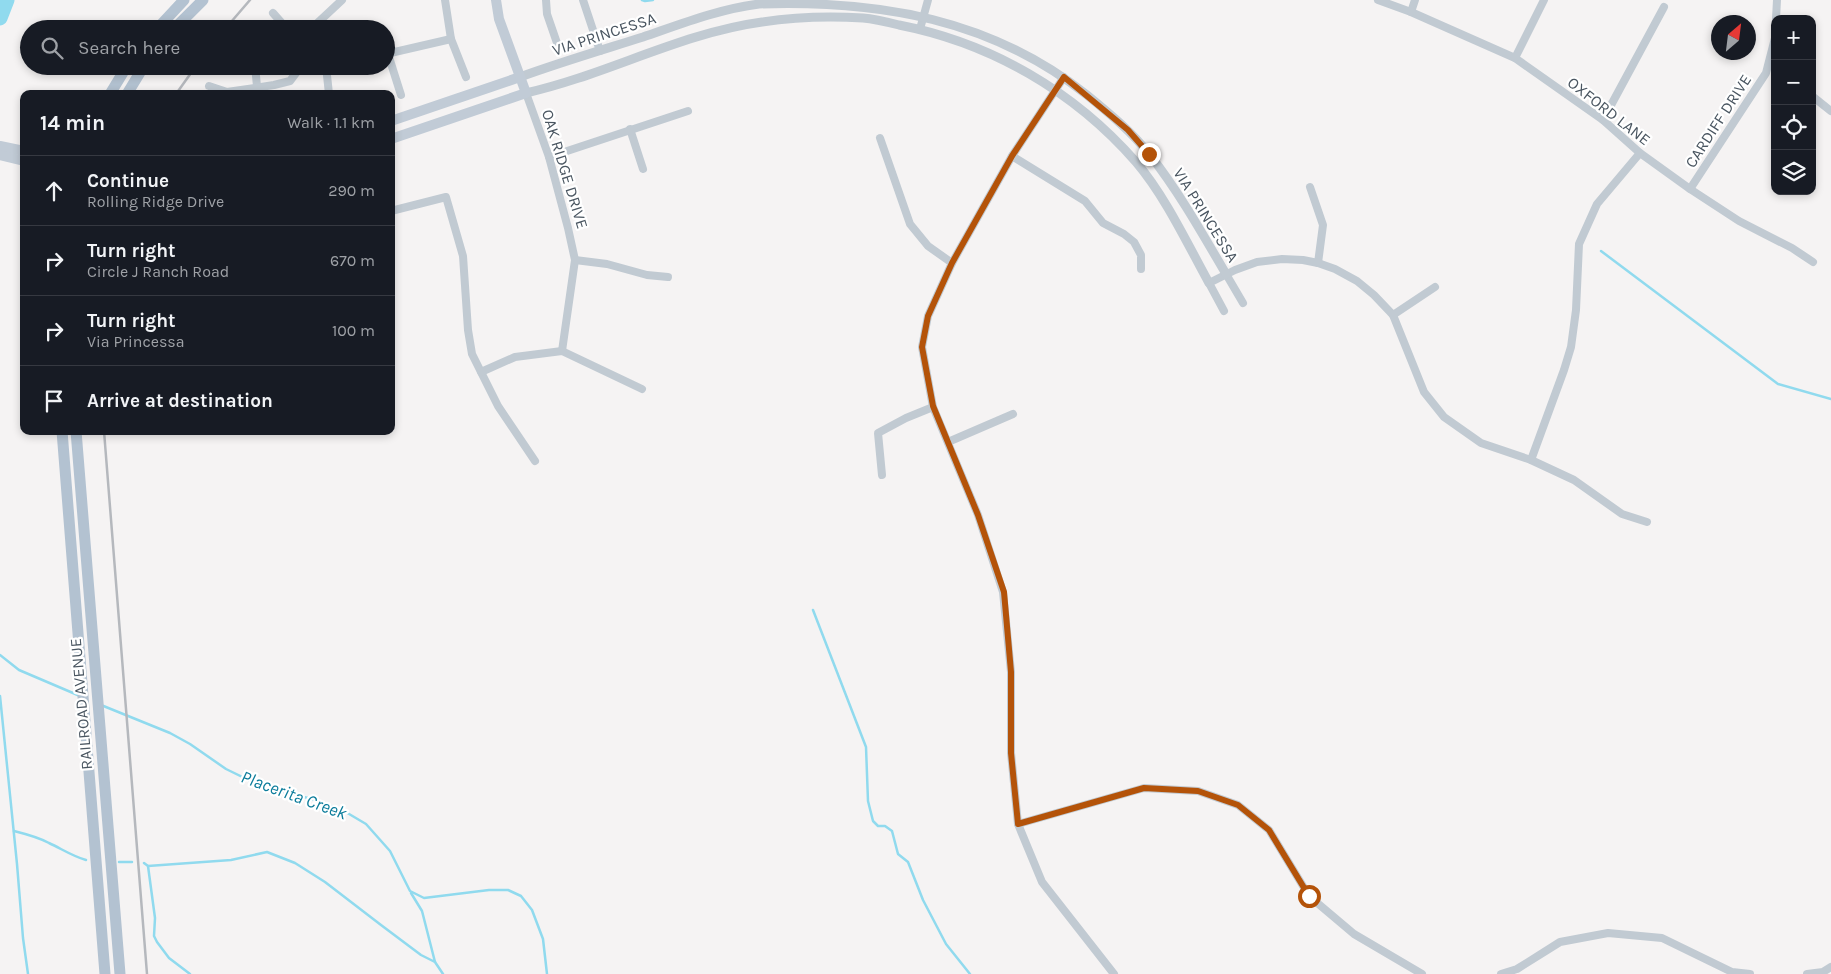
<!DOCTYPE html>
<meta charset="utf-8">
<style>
:root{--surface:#171b24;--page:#242831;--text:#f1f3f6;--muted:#9ea1a6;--line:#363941}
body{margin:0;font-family:Karla,sans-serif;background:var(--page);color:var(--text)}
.controls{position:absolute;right:15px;top:15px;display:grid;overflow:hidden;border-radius:10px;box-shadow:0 2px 8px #0003}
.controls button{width:45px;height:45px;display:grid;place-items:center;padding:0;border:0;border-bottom:1px solid var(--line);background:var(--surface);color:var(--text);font:25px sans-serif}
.compass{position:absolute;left:1711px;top:15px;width:45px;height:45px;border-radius:50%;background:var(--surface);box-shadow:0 2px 8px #0003;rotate:28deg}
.stop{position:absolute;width:15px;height:15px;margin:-11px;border:4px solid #b45309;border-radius:50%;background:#fff}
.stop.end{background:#b45309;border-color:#fff;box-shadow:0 1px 5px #0008}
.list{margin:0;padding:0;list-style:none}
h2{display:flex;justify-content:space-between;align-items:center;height:65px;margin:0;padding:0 20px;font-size:21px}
h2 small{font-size:16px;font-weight:400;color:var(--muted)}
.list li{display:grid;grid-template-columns:32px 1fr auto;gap:15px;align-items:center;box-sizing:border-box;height:70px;padding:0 20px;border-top:1px solid var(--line)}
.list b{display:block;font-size:19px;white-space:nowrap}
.list p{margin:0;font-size:16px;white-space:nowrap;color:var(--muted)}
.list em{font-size:16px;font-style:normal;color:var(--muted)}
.icon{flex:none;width:28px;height:28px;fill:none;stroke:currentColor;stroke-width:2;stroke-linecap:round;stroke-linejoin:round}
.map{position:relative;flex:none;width:1831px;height:974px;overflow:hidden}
.search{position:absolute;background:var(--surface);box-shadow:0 2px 8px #0003;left:20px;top:20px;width:375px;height:55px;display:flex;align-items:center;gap:12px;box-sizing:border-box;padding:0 18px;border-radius:28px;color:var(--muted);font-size:19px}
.panel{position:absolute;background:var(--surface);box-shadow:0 2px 8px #0003;left:20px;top:90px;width:375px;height:345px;border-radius:10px}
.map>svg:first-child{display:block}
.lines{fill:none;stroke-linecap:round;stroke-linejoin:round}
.stream{stroke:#90daee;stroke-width:2.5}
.river{stroke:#90daee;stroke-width:15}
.minor{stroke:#c1cad2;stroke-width:8}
.tertiary{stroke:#c1cad2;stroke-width:9}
.secondary{stroke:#c1cbd6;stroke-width:10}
.primary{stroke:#b3c2d1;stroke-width:11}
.rail{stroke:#b5b8bd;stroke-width:2.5}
.route{stroke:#b45309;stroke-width:6}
.labels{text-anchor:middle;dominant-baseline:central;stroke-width:4.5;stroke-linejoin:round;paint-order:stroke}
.street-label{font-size:16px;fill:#4a5661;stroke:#fff}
.water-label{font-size:18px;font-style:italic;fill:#0c7c9b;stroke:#fff}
</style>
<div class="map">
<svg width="1831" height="974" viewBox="0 0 1831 974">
<rect width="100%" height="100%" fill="#f5f3f3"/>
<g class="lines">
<g class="stream">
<path d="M642 0 645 1 653 0"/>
<path d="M1601 251 1778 384 1831 399"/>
<path d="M813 610 866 747 868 801 873 821 878 826H885L892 831 898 854 908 862 923 900 946 944 970 974"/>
<path d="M0 655 19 670 80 696"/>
<path d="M0 696 17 864 23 938 28 974"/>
<path d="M101 705 170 733 190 744 226 769 263 787 312 799 344 811 366 824 390 851 410 891 424 898 489 890H508L521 896 532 910 543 939 547 974"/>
<path d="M14 831C26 834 38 837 49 843 62 849 72 856 86 860"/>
<path d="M119 862H132"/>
<path d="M144 863 148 866 155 918 154 936 157 942 169 958 190 974"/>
<path d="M148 866 231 860 267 852 295 863 325 882 381 925 421 955 435 962"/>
<path d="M411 893 422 911 435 962 443 974"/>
</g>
<path class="river" d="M0 18 7 0"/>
<g class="minor">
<path d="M445 0 451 39 466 77"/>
<path d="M546 0 547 14 557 43"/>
<path d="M583 0 600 51"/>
<path d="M1378 0 1411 12 1515 58 1603 120 1640 153 1690 189 1739 221 1792 248 1813 262"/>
<path d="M1411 12 1415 0"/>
<path d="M273 13 287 29"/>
<path d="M1776 19 1777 0"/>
<path d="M311 29 342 0"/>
<path d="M920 29 928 0"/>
<path d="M386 54 451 39"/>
<path d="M388 54 401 95"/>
<path d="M1515 58 1544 0"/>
<path d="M255 66 257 86"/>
<path d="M326 66 329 94"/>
<path d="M1064 77 1012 156 952 263 928 316 922 347 933 407 978 515 1003 592 1011 672V753L1018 824 1042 882 1114 974"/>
<path d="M209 86 227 92 274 85 290 81 299 69 321 66"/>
<path d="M526 93 549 157 568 228 575 260 562 351"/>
<path d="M1812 96 1831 111"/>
<path d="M1603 120 1664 7"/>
<path d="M630 129 643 169"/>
<path d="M880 138 910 224 928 246 952 263"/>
<path d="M1012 156 1085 201 1103 223 1124 234 1134 242 1141 255V269"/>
<path d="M549 157 688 111"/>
<path d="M1310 187 1323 225 1318 263"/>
<path d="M1690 189 1766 73 1775 38"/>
<path d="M391 211 446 197 463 256 468 330 472 354 498 406 535 461"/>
<path d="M575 260 607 264 647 275 668 277"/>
<path d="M1226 274 1243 303"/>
<path d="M1224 311 1209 283 1235 270 1257 262 1282 259 1303 260 1318 263 1335 269 1357 281 1374 295 1393 315 1424 392 1444 417 1481 443 1531 460 1574 480 1622 514 1647 522"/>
<path d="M1393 315 1435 287"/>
<path d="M481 372 515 357 562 351 642 389"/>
<path d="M948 442 1013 414"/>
<path d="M1531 460 1564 370 1571 347 1576 310 1579 244 1597 204 1640 153"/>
<path d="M882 475 878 433 906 418 933 407"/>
<path d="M1018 824 1144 788 1198 791 1238 805 1269 830 1309 896 1354 934 1422 974"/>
<path d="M1501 974 1517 969 1560 942 1608 933 1662 938 1732 972 1750 974"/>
<path d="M1807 974 1823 972 1831 967"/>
</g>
<g class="tertiary">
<path d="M520 77C561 62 602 50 643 37 681 24 719 9 759 4 880 0 991 19 1087 95 1109 113 1132 132 1150 155 1179 192 1202 233 1226 274"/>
<path d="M526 93C606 75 681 33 762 22 795 17 830 16 863 18 875 19 887 22 899 25 991 43 1074 91 1136 162 1165 196 1187 243 1209 283"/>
</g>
<g class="secondary">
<path d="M391 121 520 77"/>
<path d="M391 139 526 93 499 19 496 0"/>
<path d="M0 146 24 151"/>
<path d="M0 155 24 161"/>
</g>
<g class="primary">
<path d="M157 29 184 0"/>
<path d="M174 29 203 0"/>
<path d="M110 94 127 66"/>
<path d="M127 94 144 66"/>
<path d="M62 431 105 974"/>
<path d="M76 431 120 974"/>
</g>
<g class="rail">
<path d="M225 29 250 0"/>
<path d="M176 94 196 66"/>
<path d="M104 431 147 974"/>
</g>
</g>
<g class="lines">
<path class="route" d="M1149 154 1128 130 1064 77 1012 156 952 263 928 316 922 347 933 406 978 515 1004 592 1011 672V753L1018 824 1144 788 1198 791 1238 805 1269 830 1309 896"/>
</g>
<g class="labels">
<g class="street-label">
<text transform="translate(604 34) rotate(-18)">VIA PRINCESSA</text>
<text transform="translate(1609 111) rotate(38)">OXFORD LANE</text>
<text transform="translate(1718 121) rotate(-57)">CARDIFF DRIVE</text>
<text transform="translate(565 169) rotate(73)">OAK RIDGE DRIVE</text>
<text transform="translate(1206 215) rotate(58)">VIA PRINCESSA</text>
<text transform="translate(81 704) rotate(-95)">RAILROAD AVENUE</text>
</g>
<g class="water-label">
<text transform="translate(294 795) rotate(20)">Placerita Creek</text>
</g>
</g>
</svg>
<div class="controls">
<button>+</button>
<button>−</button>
<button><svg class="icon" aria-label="locate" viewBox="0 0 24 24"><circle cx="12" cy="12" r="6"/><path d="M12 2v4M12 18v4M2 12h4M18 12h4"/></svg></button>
<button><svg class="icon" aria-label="layers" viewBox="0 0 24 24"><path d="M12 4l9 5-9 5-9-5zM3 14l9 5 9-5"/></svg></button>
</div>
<svg class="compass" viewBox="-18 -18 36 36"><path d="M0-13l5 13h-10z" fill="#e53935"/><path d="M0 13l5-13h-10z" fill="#9ea1a6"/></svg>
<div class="stop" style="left:1309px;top:896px"></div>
<div class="stop end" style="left:1149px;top:154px"></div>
<div class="search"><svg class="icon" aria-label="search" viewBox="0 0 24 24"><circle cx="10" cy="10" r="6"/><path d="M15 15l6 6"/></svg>Search here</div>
<section class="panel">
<h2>14 min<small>Walk · 1.1 km</small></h2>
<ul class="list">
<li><svg class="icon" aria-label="ahead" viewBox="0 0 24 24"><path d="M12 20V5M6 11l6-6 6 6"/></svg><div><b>Continue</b><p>Rolling Ridge Drive</p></div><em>290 m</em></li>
<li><svg class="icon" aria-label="right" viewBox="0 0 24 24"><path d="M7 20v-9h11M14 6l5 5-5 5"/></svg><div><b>Turn right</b><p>Circle J Ranch Road</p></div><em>670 m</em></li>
<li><svg class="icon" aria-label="right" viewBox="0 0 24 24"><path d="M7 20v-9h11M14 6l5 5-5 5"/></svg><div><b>Turn right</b><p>Via Princessa</p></div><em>100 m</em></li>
<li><svg class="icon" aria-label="arrive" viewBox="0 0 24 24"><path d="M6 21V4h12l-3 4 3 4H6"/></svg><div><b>Arrive at destination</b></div></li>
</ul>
</section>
</div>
